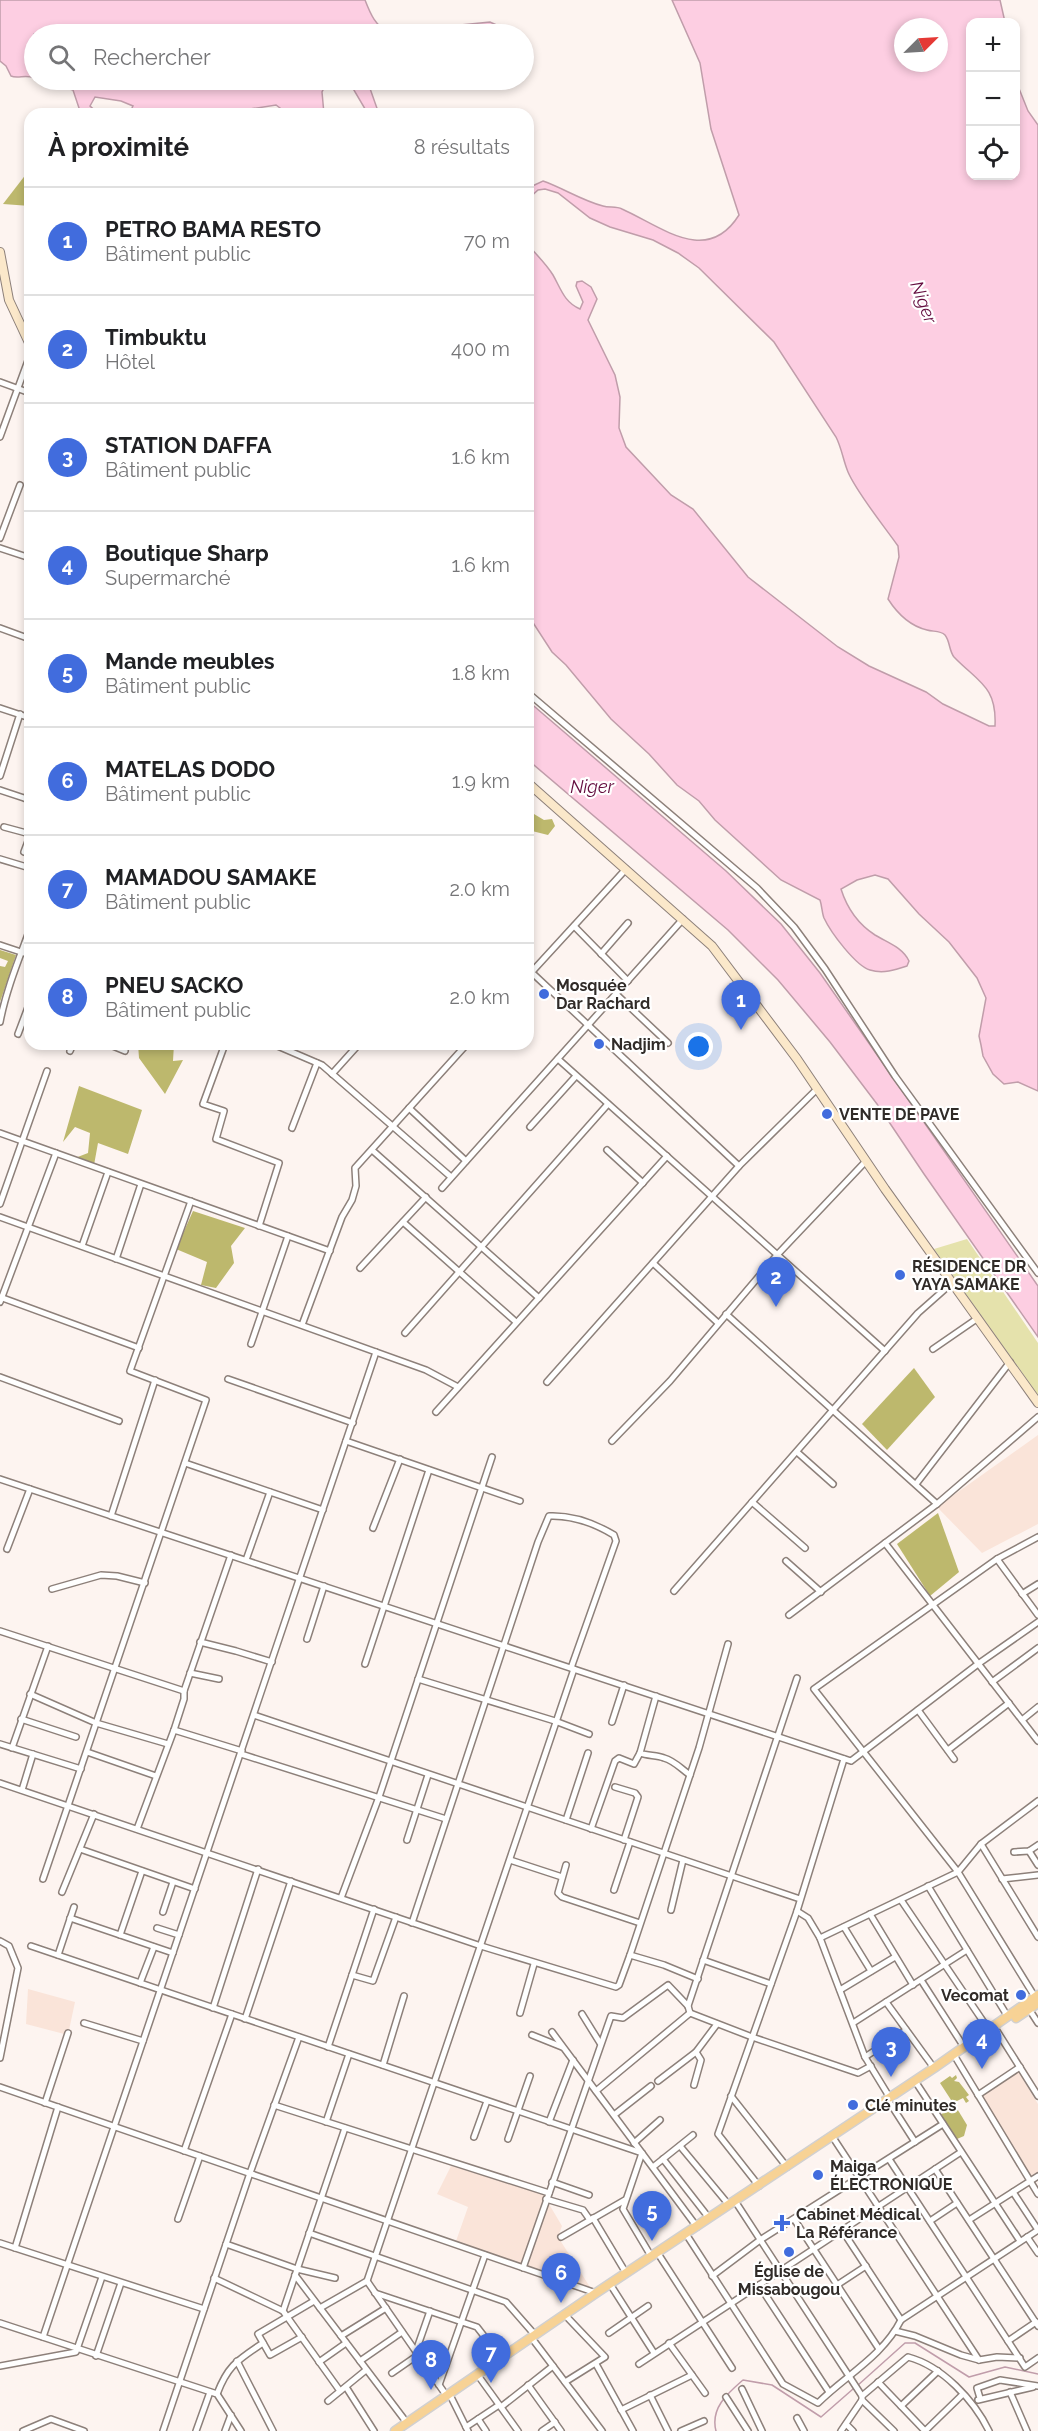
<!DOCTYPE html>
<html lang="fr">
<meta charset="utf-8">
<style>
:root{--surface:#fff;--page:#f6f6f6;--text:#202124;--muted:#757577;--line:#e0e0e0;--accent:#416cdd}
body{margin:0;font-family:Raleway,sans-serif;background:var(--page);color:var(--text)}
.controls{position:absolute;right:18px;top:18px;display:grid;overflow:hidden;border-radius:12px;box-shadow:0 3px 9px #0003}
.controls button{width:54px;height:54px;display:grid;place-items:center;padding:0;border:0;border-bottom:2px solid var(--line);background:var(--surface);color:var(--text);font:30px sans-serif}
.compass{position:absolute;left:894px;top:18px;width:54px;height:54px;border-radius:50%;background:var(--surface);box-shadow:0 3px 9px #0003;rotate:66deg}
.you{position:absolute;left:699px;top:1047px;width:21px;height:21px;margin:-15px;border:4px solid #fff;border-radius:50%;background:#1a73e8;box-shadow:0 0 0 9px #1a73e833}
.badge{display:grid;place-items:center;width:39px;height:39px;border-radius:50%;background:var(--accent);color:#fff;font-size:20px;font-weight:700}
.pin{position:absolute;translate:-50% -50px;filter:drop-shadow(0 2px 3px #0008)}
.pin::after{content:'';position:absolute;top:32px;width:21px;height:18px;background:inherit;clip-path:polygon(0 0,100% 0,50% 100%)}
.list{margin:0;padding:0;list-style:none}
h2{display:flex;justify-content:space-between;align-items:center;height:78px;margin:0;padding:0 24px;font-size:26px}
h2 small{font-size:20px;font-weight:400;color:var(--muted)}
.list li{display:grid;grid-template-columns:39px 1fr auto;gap:18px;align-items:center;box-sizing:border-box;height:108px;padding:0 24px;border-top:2px solid var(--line)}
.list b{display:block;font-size:22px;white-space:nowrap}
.list p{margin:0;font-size:20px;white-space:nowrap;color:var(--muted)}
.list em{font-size:20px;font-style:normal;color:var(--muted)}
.icon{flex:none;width:33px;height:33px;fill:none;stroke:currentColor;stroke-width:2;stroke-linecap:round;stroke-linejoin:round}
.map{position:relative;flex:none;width:1038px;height:2431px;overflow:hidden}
.search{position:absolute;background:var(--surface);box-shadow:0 3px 9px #0003;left:24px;top:24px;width:510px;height:66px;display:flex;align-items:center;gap:15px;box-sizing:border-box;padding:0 21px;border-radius:33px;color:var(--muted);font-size:22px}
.panel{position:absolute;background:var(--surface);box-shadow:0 3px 9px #0003;left:24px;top:108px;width:510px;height:942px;border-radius:18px}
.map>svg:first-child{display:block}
.built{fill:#fae4d9}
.green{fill:#e5e2ac}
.forest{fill:#bdb86d}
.water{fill:#fdcee2;stroke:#c09daa;stroke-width:1.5;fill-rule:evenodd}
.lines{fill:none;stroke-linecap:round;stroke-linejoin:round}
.stream{stroke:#c09daa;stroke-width:1.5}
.street-casing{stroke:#8d807a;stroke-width:8}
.secondary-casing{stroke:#8d807a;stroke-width:10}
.primary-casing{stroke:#d1d0d0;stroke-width:11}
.street{stroke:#fff;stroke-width:5}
.secondary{stroke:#fbe8ca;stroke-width:8}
.primary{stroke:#f7d295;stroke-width:8}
.poi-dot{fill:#416cdd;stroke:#fff;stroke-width:2}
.labels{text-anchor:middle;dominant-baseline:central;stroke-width:4.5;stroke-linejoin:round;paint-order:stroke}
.poi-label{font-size:16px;font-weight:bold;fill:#302b28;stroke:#fff;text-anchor:start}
.water-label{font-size:18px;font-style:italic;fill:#640d3f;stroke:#fff}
</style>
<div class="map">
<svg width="1038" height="2431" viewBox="0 0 1038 2431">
<rect width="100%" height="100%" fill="#fdf4f0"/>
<g class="built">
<path d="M1038 1435V1524L982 1553 937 1507Z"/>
<path d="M28 1989 75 2002 68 2035 26 2024Z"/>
<path d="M1018 2071 1038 2104V2172L1031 2177 980 2094Z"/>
<path d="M451 2166 543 2194 562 2226 558 2237 590 2287 455 2244 468 2207 437 2194Z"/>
</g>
<path class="green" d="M967 1239 1038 1343V1395L934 1249Z"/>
<g class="forest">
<path d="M30 169V206L3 204Z"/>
<path d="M530 807 529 811 544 820 552 819 555 826 548 835 528 830V808Z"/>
<path d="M0 950 16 955 0 1002V966L5 967 8 961 0 958Z"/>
<path d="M138 1044H174L173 1061 183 1060 165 1094 139 1058Z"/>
<path d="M79 1086 142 1110 128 1154 98 1143 94 1165 75 1158 88 1153 90 1133 75 1127 63 1142Z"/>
<path d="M193 1211 245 1228 231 1246 234 1263 216 1288 201 1285 207 1262 176 1249Z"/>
<path d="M914 1368 935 1397 887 1450 862 1424Z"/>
<path d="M938 1513 959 1572 930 1596 897 1544Z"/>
<path d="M956 2075 957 2078 954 2081 959 2082 969 2095 966 2097 969 2101 966 2103 963 2098 953 2103 940 2083 950 2076 952 2078Z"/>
<path d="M952 2107H956L967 2125 964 2136 957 2139 940 2115Z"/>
</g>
<g class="water">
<path d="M0 0H365C370 13 376 28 390 32L490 22 501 27 496 31 484 29 457 34H34V78C26 74 18 79 11 76L6 66 0 61Z"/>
<path d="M672 0H1000L1005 22H970V176H1016V81L1028 111 1038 125V1091L1018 1082 1004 1084 993 1074 983 1056 981 1045 979 1036 986 998 977 978 949 942 919 914 888 879 875 875 857 880 841 889C847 908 858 924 875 935 888 943 902 947 909 961L907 966C895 970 883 974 870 970 856 966 831 933 824 918 822 913 822 906 820 900L781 880 715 820 699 801 677 785 649 754 611 719 566 665 552 652 528 615V245C536 254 547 265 553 275 561 289 564 302 580 309L583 302 576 286 577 282 582 281 591 287 597 299 588 320 615 375 620 397 619 428 626 447 671 495 693 509 748 577 838 647 869 666 926 692 943 704 989 726H995C997 686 978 682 954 657 949 651 950 641 945 635 940 630 933 632 927 630 910 626 897 613 888 599L899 557 898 546C884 526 857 493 848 472 843 460 842 449 836 437L774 342 699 268 678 253 653 240 610 227 590 218 558 193 545 189 538 190 528 199V188L543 181C563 188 583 201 603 206 609 208 616 206 622 209 662 227 707 266 739 215L711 129 700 63ZM903 27H939V63H903Z"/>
<path d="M39 80H328L322 92 324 114H288L276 105 250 109 242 114H129L133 106 121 101 95 97 90 106 99 114H81L73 90Z"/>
<path d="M348 80H367L379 114H368Z"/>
<path d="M528 701 726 871 781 924 820 973 1038 1286V1337L924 1174 877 1104 830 1042 778 980 728 930 528 760Z"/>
</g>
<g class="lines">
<g class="stream">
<path d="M857 2386 905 2343H915L969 2377 1005 2367 1038 2374"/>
<path d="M716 2431C710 2408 728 2393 743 2380L772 2385 821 2417 853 2389"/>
</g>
<g class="street-casing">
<g id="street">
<path d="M0 382 30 393"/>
<path d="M0 437 30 355"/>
<path d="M0 538 20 485"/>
<path d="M0 548 30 558"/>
<path d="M0 628 30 639"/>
<path d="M528 693 757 888 794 927 825 969 895 1076 1038 1273"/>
<path d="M0 708 30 718"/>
<path d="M0 776 20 714"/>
<path d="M0 790 30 800"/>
<path d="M26 799 30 789"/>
<path d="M4 827 30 834"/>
<path d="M24 852 30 836"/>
<path d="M0 859 30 868"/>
<path d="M574 926 628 981"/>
<path d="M0 945 30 955"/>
<path d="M601 954 628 923"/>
<path d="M528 969 739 1166"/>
<path d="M528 976 626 869"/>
<path d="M616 994 668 1043"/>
<path d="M0 1022C6 990 19 959 30 929"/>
<path d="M18 1034 30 1002"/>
<path d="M108 1044 125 1051"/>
<path d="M225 1044 203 1104 224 1111 216 1139 279 1163 259 1226"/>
<path d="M273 1044 322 1065 451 1177"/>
<path d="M70 1051 73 1044"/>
<path d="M558 1059 885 1351"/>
<path d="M332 1074 359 1044"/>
<path d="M409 1108 466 1161"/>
<path d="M530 1127 576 1076"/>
<path d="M292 1128 317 1063"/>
<path d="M0 1133 330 1251"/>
<path d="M372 1150 539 1298"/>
<path d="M607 1150 643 1183"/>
<path d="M442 1188 683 919"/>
<path d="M0 1204 47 1071"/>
<path d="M0 1217 426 1370 458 1387"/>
<path d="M403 1222 516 1322"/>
<path d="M82 1246 108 1172"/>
<path d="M116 1259 141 1184"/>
<path d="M653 1263 718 1323"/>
<path d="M360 1268 426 1197"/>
<path d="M0 1297 139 1348"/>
<path d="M0 1302 56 1153"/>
<path d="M726 1314 937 1504"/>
<path d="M302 1325 342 1217 352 1200 356 1186 355 1168 467 1044"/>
<path d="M405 1333 608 1104"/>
<path d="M251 1344 288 1236"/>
<path d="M933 1349 978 1318"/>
<path d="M0 1377 119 1421"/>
<path d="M228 1379 353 1423"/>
<path d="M547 1382 739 1166 817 1089"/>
<path d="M436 1412 667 1156"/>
<path d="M346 1441 520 1501"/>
<path d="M612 1441 670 1381 777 1255 866 1161"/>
<path d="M797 1452 833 1484"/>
<path d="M185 1463 323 1510"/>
<path d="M0 1479 851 1761 978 1664 1038 1622"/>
<path d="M916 1484 1010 1362"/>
<path d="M752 1502 805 1548"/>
<path d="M111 1516 155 1380"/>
<path d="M373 1528 400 1459"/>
<path d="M885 1543 1038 1741"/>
<path d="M7 1549 30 1489"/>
<path d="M997 1559 1038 1615"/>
<path d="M246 1560 270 1492"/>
<path d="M786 1561 821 1592"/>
<path d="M52 1589 101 1575 117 1576 145 1583"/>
<path d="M674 1591 918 1313 953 1282"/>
<path d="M1022 1594 1038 1584"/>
<path d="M789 1615 937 1504 1038 1417"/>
<path d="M0 1631 184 1691"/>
<path d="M307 1639 324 1586"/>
<path d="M200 1642 236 1651 272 1662"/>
<path d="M365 1664 429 1470"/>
<path d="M190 1673 219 1679"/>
<path d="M418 1679 555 1721 589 1734"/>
<path d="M992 1682 1038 1648"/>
<path d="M30 1694 96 1723 168 1744"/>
<path d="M656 1696 640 1753C648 1756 657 1755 664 1758 675 1761 681 1769 690 1775"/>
<path d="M918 1710 954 1759"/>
<path d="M254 1715 800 1899"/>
<path d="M21 1719 76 1737"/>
<path d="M1022 1720 1038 1707"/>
<path d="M612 1722 624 1685"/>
<path d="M174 1730 242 1751"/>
<path d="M0 1744 81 1769"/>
<path d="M12 1748 48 1646"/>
<path d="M948 1750 1009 1703"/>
<path d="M87 1752 156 1776"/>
<path d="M241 1754 446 1819"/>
<path d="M0 1783 481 1946 616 1987 619 1985 630 1955 699 1748 728 1644"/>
<path d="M615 1787 635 1793 638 1797 624 1840"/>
<path d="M22 1790 33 1754"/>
<path d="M566 1820 588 1753"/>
<path d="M137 1829 174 1730 184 1699V1691L231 1555"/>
<path d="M591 1829 615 1761 619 1758 634 1764 640 1753"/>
<path d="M407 1840 428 1775"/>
<path d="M981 1844 1038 1937"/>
<path d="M80 1849 195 1889"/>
<path d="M1029 1851 1038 1865"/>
<path d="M1014 1852 1029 1851 1038 1845"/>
<path d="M510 1860 562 1877"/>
<path d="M566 1865 558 1893 562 1897 640 1923"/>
<path d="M43 1879 206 1400 130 1371 191 1201"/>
<path d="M1002 1879 1038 1875"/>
<path d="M928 1886 1008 2017"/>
<path d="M614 1890 630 1842"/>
<path d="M62 1892 94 1814"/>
<path d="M341 1898 379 1797 492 1457"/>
<path d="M901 1900 989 2030"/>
<path d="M671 1910 683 1860"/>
<path d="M797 1911 808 1918 820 1938 865 2057 890 2098"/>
<path d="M163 1912 173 1882"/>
<path d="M870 1914 913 1985"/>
<path d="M70 1918 173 1953"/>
<path d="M412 1923 538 1542 549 1516C572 1515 594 1523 614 1535L616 1541 571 1668"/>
<path d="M844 1927 871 1971"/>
<path d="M157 1928 179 1935"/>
<path d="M120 1935 142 1871"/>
<path d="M820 1938 958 1872 981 1844 1038 1801"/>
<path d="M0 1941 9 1946 18 1968 0 2058"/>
<path d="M31 1946 642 2153 623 2209 651 2256"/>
<path d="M58 1955 74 1907"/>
<path d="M630 1955 664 1965 698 1979"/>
<path d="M703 1960 771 1984"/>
<path d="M352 1975 373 1981 396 1917"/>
<path d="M921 1980 964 2047"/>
<path d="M140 1983 154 1947"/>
<path d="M840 1990 895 1957"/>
<path d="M1035 1997 958 1872 814 1689 997 1559 1038 1537"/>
<path d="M886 2002 934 2068"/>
<path d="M688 2006 797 1678"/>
<path d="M213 2008 258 1869"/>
<path d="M1029 2009 1038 2023"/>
<path d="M520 2013 534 1964"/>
<path d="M690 2013 752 2037 858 2073 871 2066"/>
<path d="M582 2014 600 2043"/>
<path d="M245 2019 291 1881"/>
<path d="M84 2023 143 2041"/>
<path d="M853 2023 967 1950"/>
<path d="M997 2031 1038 2096"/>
<path d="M552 2032 697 2227"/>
<path d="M532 2035 562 2047"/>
<path d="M328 2047 374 1909"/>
<path d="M954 2055 1038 2194"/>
<path d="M865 2057 906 2030"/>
<path d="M383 2065 404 1996"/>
<path d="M658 2081 696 2052 717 2024"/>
<path d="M915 2081 1020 2241"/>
<path d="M694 2085 701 2060 696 2052"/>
<path d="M0 2087 596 2293"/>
<path d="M596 2091 690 2013"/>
<path d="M978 2095 1020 2067"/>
<path d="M731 2096 787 2167"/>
<path d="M888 2100 915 2142"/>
<path d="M45 2103 68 2033"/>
<path d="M274 2105 549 2193"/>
<path d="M614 2115 651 2086"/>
<path d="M326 2122 349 2054"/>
<path d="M549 2122 573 2060"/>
<path d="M832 2136 979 2360"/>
<path d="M474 2137 487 2101"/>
<path d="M508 2139 530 2076"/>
<path d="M634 2143 660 2120"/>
<path d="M680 2146 729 2205"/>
<path d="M184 2151 232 2014"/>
<path d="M663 2159 709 2218"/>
<path d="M889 2159 1025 2367 1038 2358"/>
<path d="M653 2167 693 2135"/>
<path d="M935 2169 1038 2326"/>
<path d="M552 2182 589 2195"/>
<path d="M759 2186 718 2134 797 1911 844 1759"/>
<path d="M546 2199 583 2210 590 2220"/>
<path d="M735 2201 862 2396"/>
<path d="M593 2218 626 2273"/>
<path d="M178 2219 200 2156"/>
<path d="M794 2219 879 2349"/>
<path d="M969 2220 1038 2176"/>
<path d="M930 2221 957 2203"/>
<path d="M842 2230 901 2320"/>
<path d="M309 2233 506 2302 535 2335"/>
<path d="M686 2234 783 2384 818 2403C845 2376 883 2356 901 2320L1038 2230 1013 2192"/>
<path d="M561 2237 625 2200"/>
<path d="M1027 2237 1038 2253"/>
<path d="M0 2243 204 2309"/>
<path d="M226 2244 297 2269 335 2278"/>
<path d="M15 2248 58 2107"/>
<path d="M657 2252 732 2368"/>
<path d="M523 2268 611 2016 623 2018 668 1985 688 2006 690 2013"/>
<path d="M295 2275 407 2423"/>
<path d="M712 2276 760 2240 943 2124"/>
<path d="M214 2278 283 2311 340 2391"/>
<path d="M367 2281 446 2395"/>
<path d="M610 2284 654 2353"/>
<path d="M759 2285 829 2392"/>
<path d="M837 2285 866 2266"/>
<path d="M375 2293 477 2327 501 2358"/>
<path d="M320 2308 367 2281 574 1669"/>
<path d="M283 2311 345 2128"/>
<path d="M565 2315 605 2357 565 2382"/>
<path d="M0 2323 217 2394 241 2431"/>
<path d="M895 2331 915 2336 961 2355 979 2360 997 2357 1020 2358"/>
<path d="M609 2333 648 2306"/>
<path d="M341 2336 386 2308"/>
<path d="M43 2337 376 1352"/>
<path d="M302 2337 270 2355 258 2334 314 2301"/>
<path d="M531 2337 602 2431"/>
<path d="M1008 2341 1036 2322"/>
<path d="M669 2343 705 2393"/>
<path d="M416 2351 430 2311"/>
<path d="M96 2356 121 2283"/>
<path d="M237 2361 273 2431"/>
<path d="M360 2361 402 2332"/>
<path d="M319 2362 346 2343"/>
<path d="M596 2364 633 2431"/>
<path d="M639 2364 961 2152"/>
<path d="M0 2366 76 2352 102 2277"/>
<path d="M392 2373 418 2355"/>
<path d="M477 2374 518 2431"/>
<path d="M878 2382 925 2431"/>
<path d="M439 2385 485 2255"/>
<path d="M528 2385 561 2431"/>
<path d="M346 2387 374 2431"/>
<path d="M742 2389 762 2431"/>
<path d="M1010 2392 1027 2431"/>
<path d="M449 2393 468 2431"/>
<path d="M217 2394C228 2365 238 2360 263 2343"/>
<path d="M650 2395 668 2431"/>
<path d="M726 2397 748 2431"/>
<path d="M980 2398 977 2388 1000 2380 1038 2386"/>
<path d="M862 2400 894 2431"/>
<path d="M978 2400 1033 2387"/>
<path d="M328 2401 366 2370"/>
<path d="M901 2406 938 2371"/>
<path d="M501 2407 553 2366"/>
<path d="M621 2410 692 2375"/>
<path d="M797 2418 804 2431"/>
<path d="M478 2419 486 2431"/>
<path d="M846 2424 853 2431"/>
<path d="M466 2427 499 2405"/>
<path d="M23 2431 51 2419 84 2431"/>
<path d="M163 2431 250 2173 299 2037"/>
<path d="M196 2431 210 2392"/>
<path d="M225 2431 231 2415"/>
<path d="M542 2431 555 2422"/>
<path d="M681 2431 704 2421"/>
<path d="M841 2431 862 2400V2396L908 2357C942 2366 974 2400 989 2431"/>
<path d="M925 2431 962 2395"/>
</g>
</g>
<g class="secondary-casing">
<g id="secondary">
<path d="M0 252 9 300 30 345"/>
<path d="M528 783 712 946 797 1059 885 1189 1038 1403"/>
</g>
</g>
<g class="primary-casing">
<g id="primary">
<path d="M1016 2018 1038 2003"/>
<path d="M395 2431 596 2293 934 2068 1038 1995"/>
</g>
</g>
<use href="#street" class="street"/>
<use href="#secondary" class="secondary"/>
<use href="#primary" class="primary"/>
</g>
<g class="poi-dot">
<circle cx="544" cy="994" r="6"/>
<circle cx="599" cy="1044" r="6"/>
<circle cx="827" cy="1114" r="6"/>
<circle cx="900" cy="1275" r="6"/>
<circle cx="1021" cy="1995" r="6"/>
<circle cx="853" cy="2105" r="6"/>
<circle cx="818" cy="2175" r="6"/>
<path d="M779 2214h6v6h6v6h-6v6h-6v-6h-6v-6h6z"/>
<circle cx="789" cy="2252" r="6"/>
</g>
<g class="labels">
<g class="poi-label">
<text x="556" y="985">Mosquée<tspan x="556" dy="18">Dar Rachard</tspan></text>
<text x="611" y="1044">Nadjim</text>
<text x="839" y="1114">VENTE DE PAVE</text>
<text x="912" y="1266">RÉSIDENCE DR<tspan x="912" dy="18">YAYA SAMAKE</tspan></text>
<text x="1009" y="1995" text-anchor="end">Vecomat</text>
<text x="865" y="2105">Clé minutes</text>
<text x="830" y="2166">Maiga<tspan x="830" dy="18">ÉLECTRONIQUE</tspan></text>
<text x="796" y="2214">Cabinet Médical<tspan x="796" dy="18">La Référance</tspan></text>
<text x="789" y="2271" text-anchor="middle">Église de<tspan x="789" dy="18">Missabougou</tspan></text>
</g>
<g class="water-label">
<text transform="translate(924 302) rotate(69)">Niger</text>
<text x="592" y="786">Niger</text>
</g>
</g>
</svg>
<div class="controls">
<button>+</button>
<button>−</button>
<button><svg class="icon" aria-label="locate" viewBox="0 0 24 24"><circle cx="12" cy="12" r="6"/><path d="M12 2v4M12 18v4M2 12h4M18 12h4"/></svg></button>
</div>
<svg class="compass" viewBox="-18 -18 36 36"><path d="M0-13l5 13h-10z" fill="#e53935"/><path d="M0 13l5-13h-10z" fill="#757577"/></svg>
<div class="you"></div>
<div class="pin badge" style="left:741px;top:1030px">1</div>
<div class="pin badge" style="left:776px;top:1307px">2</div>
<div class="pin badge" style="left:891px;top:2077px">3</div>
<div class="pin badge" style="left:982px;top:2069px">4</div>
<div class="pin badge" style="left:652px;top:2241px">5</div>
<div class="pin badge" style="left:561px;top:2303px">6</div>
<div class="pin badge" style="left:491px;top:2383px">7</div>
<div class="pin badge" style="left:431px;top:2390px">8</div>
<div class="search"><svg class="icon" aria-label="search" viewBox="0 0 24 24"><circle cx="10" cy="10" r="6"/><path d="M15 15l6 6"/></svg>Rechercher</div>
<section class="panel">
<h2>À proximité<small>8 résultats</small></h2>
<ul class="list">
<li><span class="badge">1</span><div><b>PETRO BAMA RESTO</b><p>Bâtiment public</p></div><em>70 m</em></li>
<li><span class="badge">2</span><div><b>Timbuktu</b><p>Hôtel</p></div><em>400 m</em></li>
<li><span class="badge">3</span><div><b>STATION DAFFA</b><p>Bâtiment public</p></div><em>1.6 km</em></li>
<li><span class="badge">4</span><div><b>Boutique Sharp</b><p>Supermarché</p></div><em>1.6 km</em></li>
<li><span class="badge">5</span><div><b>Mande meubles</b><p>Bâtiment public</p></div><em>1.8 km</em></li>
<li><span class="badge">6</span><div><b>MATELAS DODO</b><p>Bâtiment public</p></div><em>1.9 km</em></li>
<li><span class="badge">7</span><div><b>MAMADOU SAMAKE</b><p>Bâtiment public</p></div><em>2.0 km</em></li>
<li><span class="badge">8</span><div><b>PNEU SACKO</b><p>Bâtiment public</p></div><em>2.0 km</em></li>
</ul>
</section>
</div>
